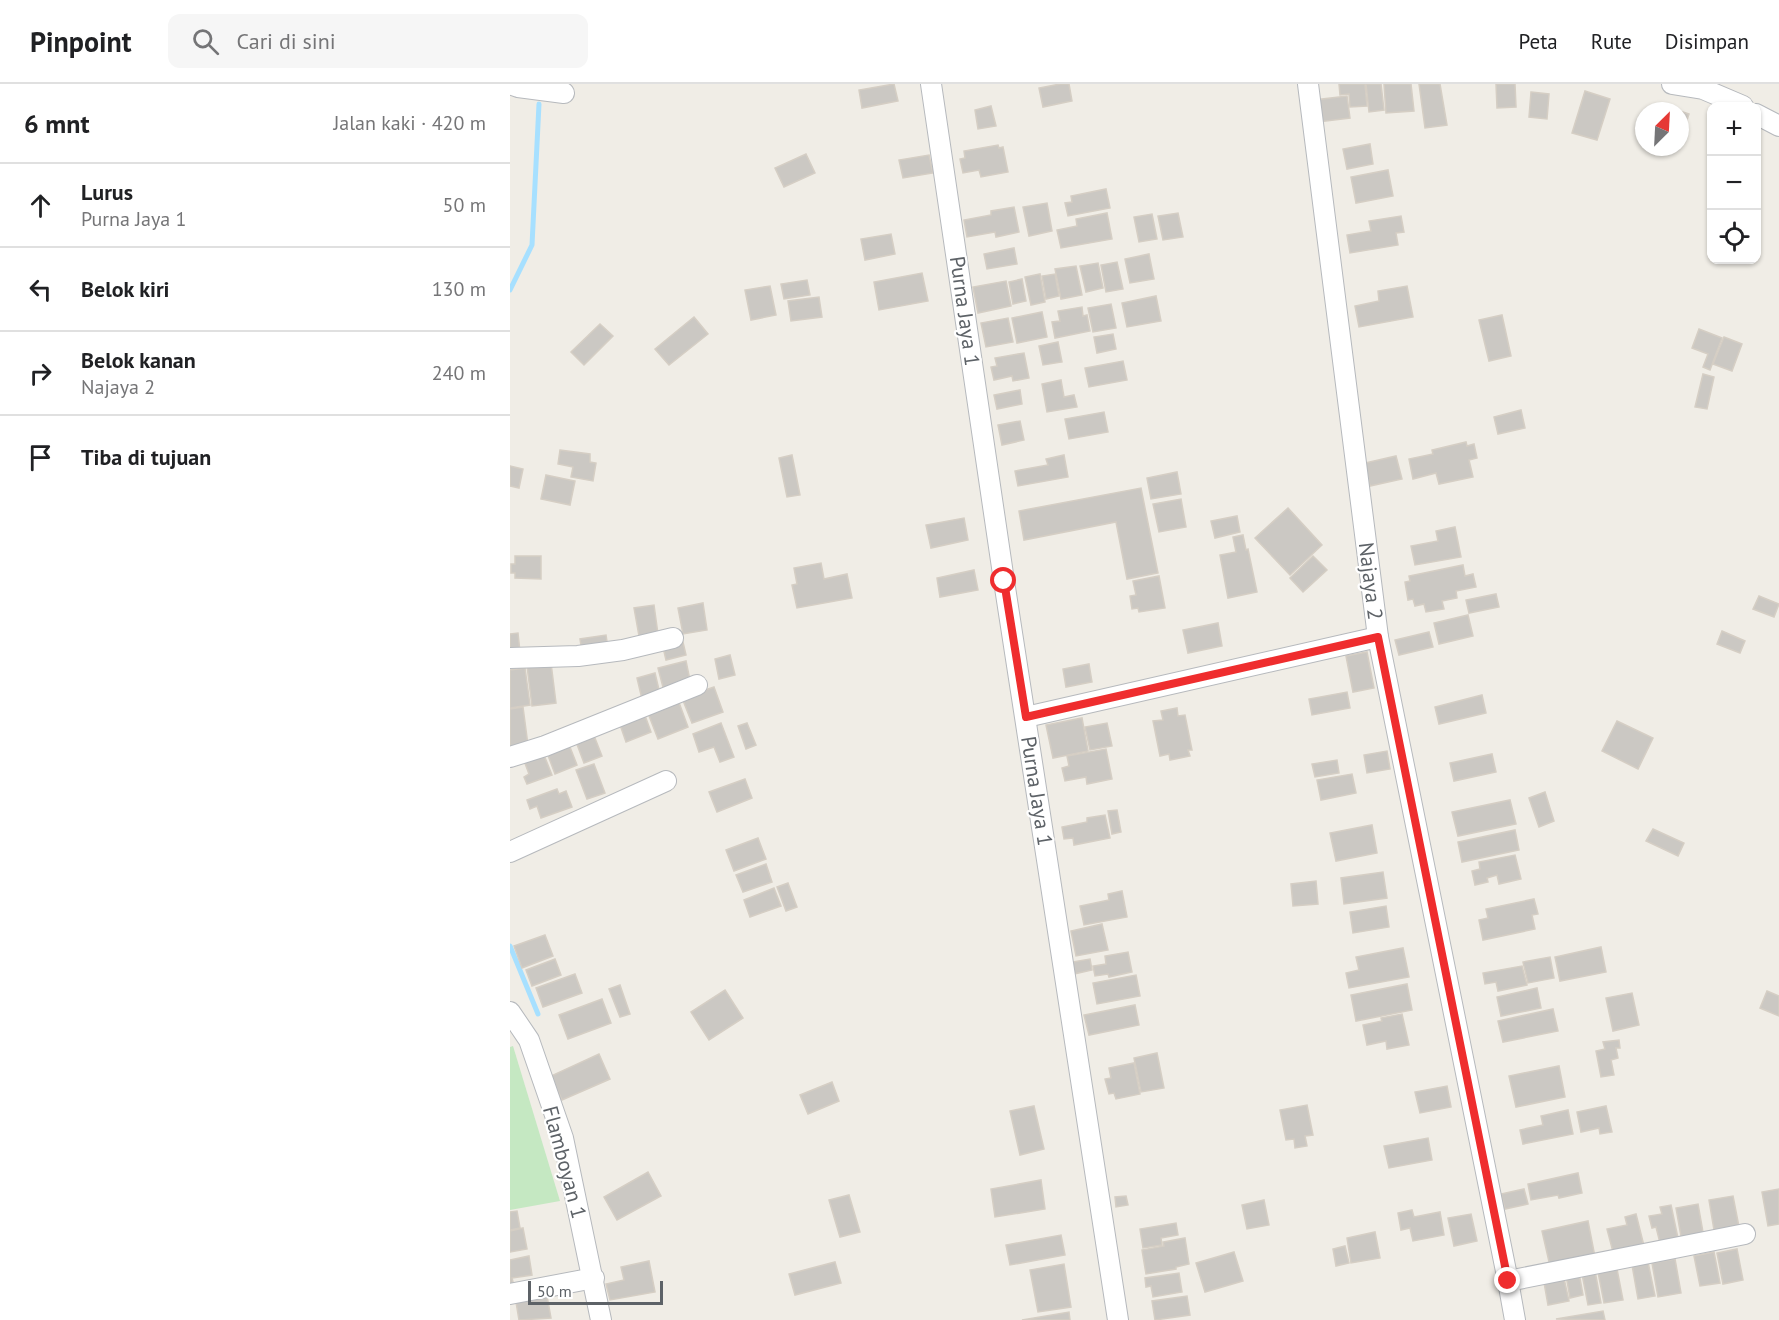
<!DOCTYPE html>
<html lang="id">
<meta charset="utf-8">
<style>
:root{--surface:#fff;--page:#f6f6f6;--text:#202124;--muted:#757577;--line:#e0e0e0}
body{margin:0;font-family:"PT Sans",sans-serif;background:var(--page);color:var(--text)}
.controls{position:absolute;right:18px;top:18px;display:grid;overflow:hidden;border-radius:12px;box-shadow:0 2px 4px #0004}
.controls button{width:54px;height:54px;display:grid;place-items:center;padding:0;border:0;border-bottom:2px solid var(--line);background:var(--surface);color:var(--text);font:30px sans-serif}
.compass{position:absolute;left:1125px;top:18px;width:54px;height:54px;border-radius:50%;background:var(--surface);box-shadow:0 2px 4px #0004;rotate:24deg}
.scale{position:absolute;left:18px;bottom:15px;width:135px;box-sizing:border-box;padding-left:6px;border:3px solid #5d6267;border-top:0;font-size:16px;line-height:21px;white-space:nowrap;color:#5d6267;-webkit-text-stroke:4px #fff;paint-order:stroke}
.stop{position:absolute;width:18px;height:18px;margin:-14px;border:4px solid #ef2d2e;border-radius:50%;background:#fff}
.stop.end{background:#ef2d2e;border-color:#fff;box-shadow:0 2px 6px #0008}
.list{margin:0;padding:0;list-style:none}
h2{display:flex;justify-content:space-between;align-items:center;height:78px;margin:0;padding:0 24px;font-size:26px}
h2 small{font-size:20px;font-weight:400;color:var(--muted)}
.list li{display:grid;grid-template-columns:39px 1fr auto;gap:18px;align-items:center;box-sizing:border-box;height:84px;padding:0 24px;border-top:2px solid var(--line)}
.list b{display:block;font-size:22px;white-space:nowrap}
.list p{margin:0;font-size:20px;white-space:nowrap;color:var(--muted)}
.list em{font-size:20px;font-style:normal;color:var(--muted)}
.icon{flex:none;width:33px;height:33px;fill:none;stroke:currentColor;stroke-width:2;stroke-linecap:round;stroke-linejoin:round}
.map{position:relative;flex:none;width:1269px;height:1236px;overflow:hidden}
header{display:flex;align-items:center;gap:36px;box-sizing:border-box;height:84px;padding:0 30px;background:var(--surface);border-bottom:2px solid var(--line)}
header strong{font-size:28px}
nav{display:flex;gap:33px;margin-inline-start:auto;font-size:21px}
.search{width:420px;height:54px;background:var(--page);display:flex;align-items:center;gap:15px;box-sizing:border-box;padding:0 21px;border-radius:12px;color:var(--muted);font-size:22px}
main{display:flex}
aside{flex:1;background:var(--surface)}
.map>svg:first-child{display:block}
.green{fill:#c5e8c2}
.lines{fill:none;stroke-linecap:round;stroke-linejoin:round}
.stream{stroke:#a7e0ff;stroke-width:5}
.building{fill:#cbc8c3;stroke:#d5cec4;stroke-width:1.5}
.street-casing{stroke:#b6b9bd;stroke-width:22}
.street{stroke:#fff;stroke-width:20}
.route{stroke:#ef2d2e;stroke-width:8}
.labels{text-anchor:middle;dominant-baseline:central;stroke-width:4.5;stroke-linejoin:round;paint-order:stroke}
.street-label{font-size:21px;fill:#5d6267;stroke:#fff}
</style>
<header>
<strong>Pinpoint</strong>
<div class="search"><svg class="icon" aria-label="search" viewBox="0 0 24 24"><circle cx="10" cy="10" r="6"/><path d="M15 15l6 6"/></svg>Cari di sini</div>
<nav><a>Peta</a><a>Rute</a><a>Disimpan</a></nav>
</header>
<main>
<aside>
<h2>6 mnt<small>Jalan kaki · 420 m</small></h2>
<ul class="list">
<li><svg class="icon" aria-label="ahead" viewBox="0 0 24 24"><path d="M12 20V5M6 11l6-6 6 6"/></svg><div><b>Lurus</b><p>Purna Jaya 1</p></div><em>50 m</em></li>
<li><svg class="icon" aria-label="left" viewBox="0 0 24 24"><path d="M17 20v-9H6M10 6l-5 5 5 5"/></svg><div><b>Belok kiri</b></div><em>130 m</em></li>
<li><svg class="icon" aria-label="right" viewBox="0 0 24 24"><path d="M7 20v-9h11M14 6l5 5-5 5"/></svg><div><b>Belok kanan</b><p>Najaya 2</p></div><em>240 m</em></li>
<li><svg class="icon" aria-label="arrive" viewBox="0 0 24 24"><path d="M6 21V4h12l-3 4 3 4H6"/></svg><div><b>Tiba di tujuan</b></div></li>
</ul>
</aside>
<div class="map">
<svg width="1269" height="1236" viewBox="0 0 1269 1236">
<rect width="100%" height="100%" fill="#f0ede6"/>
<path class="green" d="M3 962 50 1117 0 1126V963Z"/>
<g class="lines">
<g class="stream">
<path d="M0 206 22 161 29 20"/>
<path d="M0 862 28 930"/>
</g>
</g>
<g class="building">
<path d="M384 0 388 17 352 24 349 6Z"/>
<path d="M550 0H559L562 17 533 23 529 4Z"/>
<path d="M829 0H855L857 22 840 23 839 10 830 11Z"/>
<path d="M856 0H871L874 26 859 28Z"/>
<path d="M874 0H901L904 27 876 29Z"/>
<path d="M909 0H930L937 41 915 44Z"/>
<path d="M986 0H1005L1006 23 987 24Z"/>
<path d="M1075 7 1100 15 1087 56 1062 49Z"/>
<path d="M1021 8 1039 10 1037 35 1019 33Z"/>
<path d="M837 12 840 34 808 38 804 16Z"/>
<path d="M481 22 486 42 468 45 465 26Z"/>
<path d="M1170 27 1179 30 1172 51H1170Z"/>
<path d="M860 60 863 80 837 85 833 65Z"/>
<path d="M488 61 489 64 493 63 498 88 471 93 469 86 453 89 450 75 455 74 454 67Z"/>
<path d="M296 70 305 89 274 103 265 84Z"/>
<path d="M419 71 423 89 393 94 389 76Z"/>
<path d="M878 86 883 112 846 119 841 93Z"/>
<path d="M596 105 600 124 558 132 555 119 562 118 561 112Z"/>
<path d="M537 119 542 147 519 152 513 123Z"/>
<path d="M504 123 509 148 486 153 485 148 457 153 454 136 481 131V127Z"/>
<path d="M597 129 602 155 551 164 547 146 567 142 566 135Z"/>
<path d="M668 129 673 153 653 156 648 132Z"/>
<path d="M642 130 647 155 629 158 624 133Z"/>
<path d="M891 132 894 148 886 149 888 161 840 169 837 151 861 147 859 137Z"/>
<path d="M381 150 385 170 355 176 351 155Z"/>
<path d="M504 164 507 180 477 185 474 170Z"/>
<path d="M639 170 644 195 620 199 615 175Z"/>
<path d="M607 178 613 205 596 208 591 181Z"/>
<path d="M588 179 593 204 576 208 570 182Z"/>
<path d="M566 182 572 211 551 215 545 185Z"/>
<path d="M412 189 418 217 369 226 364 198Z"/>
<path d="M530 190 535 218 521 221 515 193Z"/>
<path d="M545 190 549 212 536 215 532 192Z"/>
<path d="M512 195 516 217 503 220 499 198Z"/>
<path d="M297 196 300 211 274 215 271 200Z"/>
<path d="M496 197 501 222 468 229 463 203Z"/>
<path d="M260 202 266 231 241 236 235 206Z"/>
<path d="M897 202 903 233 849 243 845 222 869 217 868 207Z"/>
<path d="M646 212 651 237 617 243 612 219Z"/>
<path d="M309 213 312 233 281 237 278 217Z"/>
<path d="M601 220 606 244 583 248 578 224Z"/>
<path d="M572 223 573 232 577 231 580 247 545 254 542 238 550 237 548 227Z"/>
<path d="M532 228 537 253 507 259 502 234Z"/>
<path d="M992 231 1001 272 979 277 969 236Z"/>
<path d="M184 233 198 250 159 281 145 265Z"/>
<path d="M498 234 503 258 476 263 471 239Z"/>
<path d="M90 240 103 252 74 281 61 268Z"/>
<path d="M1189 245 1212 254 1200 286 1193 283 1198 270 1182 264Z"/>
<path d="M603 250 606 265 587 269 584 253Z"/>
<path d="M1214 253 1232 260 1222 287 1203 280Z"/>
<path d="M548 258 552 278 533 281 529 262Z"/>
<path d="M514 269 519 294 503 297 502 292 484 296 481 283 487 282 485 274Z"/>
<path d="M613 277 617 296 579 303 575 284Z"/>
<path d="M1193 290 1204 293 1197 325 1185 323Z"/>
<path d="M551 296 554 313 564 311 567 323 537 328 532 300Z"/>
<path d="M510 306 512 320 487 325 484 311Z"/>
<path d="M1011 326 1015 344 988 350 984 333Z"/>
<path d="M594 328 598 348 559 355 555 335Z"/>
<path d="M510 337 514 356 492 361 488 341Z"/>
<path d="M956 358 957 362 964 360 967 374 959 376 963 393 929 400 926 389 903 395 899 375 923 370 922 366Z"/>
<path d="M50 366 80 370V378L86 379 83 397 61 393 63 383 48 380Z"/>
<path d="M282 371 290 411 277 413 269 374Z"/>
<path d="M554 371 558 393 508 402 505 387 538 381 536 375Z"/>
<path d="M886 372 892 395 860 402 855 379Z"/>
<path d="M0 382 13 385 9 404 0 402Z"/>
<path d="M667 388 671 410 641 415 637 394Z"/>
<path d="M36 391 65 397 60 421 31 415Z"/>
<path d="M631 404 648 489 617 495 606 438 514 456 509 427Z"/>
<path d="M671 415 676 443 649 448 643 420Z"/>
<path d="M778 424 812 461 780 491 745 454Z"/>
<path d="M727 432 730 448 705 454 701 437Z"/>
<path d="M454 434 458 456 421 464 416 441Z"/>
<path d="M945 443 951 473 905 481 901 462 928 457 926 447Z"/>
<path d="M733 451 736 466 738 465 747 508 718 514 710 471 726 468 723 453Z"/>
<path d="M5 472H31V495L5 494V489H1V480H5Z"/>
<path d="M803 472 817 486 793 508 780 494Z"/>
<path d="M311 479 314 495 337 490 342 514 287 524 282 501 287 500 284 484Z"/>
<path d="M953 481 955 492 963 490 966 503 946 507 947 514 932 517 934 525 916 528 914 520 905 522 903 515 898 516 895 498 900 497 899 492Z"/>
<path d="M464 486 468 506 430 513 427 494Z"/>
<path d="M649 492 655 524 629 528 628 524 622 525 620 512 626 511 623 497Z"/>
<path d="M986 510 989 523 959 529 956 516Z"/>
<path d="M1249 512 1269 520 1264 533 1243 525Z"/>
<path d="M193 519 197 546 173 550 168 524Z"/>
<path d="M144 521 148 550 129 552 124 524Z"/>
<path d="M958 531 963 552 929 560 924 539Z"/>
<path d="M708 539 712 562 678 569 673 546Z"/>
<path d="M1212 547 1235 557 1230 569 1207 560Z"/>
<path d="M919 548 923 563 889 571 885 556Z"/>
<path d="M8 549 10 568 0 569V550Z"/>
<path d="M96 551 98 564 72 568 70 555Z"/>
<path d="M172 554 176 571 156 576 152 559Z"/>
<path d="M857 568 864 604 843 608 836 572Z"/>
<path d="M220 571 225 591 209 595 205 575Z"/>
<path d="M176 577 181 601 154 607 148 584Z"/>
<path d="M41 579 46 619 22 622 17 582Z"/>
<path d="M579 580 582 598 556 603 553 585Z"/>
<path d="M15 584 20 621 0 624V586Z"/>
<path d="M145 589 150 610 132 615 127 594Z"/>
<path d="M204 603 213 628 182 639 172 614Z"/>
<path d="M837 608 840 624 802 631 799 615Z"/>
<path d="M972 611 976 629 929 640 925 623Z"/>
<path d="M167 613 178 643 148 655 136 624Z"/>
<path d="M13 623 18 661 0 663V625Z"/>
<path d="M667 624 668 632 675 631 682 666H678L680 672 660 676 659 670 650 672 643 637 653 636 651 627Z"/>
<path d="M133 626 141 648 116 658 108 635Z"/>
<path d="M572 634 578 667 543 674 536 641Z"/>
<path d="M1107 637 1143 654 1128 685 1092 667Z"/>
<path d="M211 639 224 673 210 678 204 663 189 668 183 650Z"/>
<path d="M237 639 246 661 236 665 228 642Z"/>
<path d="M597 639 602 662 580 666 575 643Z"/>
<path d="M83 649 92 672 74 679 65 655Z"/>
<path d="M58 658 67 681 45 690 36 666Z"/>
<path d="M596 665 602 695 577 700 576 693 555 697 552 684 559 682 557 672Z"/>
<path d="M32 666 42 691 17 700 14 693 19 690 13 674Z"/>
<path d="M877 667 880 685 857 689 854 671Z"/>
<path d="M982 670 986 688 944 697 940 679Z"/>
<path d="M827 676 829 689 805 693 802 680Z"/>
<path d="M84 680 95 709 77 715 66 686Z"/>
<path d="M842 690 846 709 811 716 807 696Z"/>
<path d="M235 695 242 714 207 728 199 708Z"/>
<path d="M47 705 49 710 56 707 62 723 31 734 27 722 20 725 17 716Z"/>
<path d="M1035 708 1044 737 1029 743 1019 714Z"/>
<path d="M1000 716 1006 740 948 752 942 728Z"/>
<path d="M607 726 611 748 602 750 598 727Z"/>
<path d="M595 731 600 754 564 761 563 754 554 755 552 743 577 738V734Z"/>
<path d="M862 741 867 769 826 777 820 749Z"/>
<path d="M1143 745 1174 759 1168 772 1136 757Z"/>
<path d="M1005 746 1009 766 952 778 948 758Z"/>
<path d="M248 754 256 775 224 787 216 766Z"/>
<path d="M1005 771 1011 795 989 800 987 791 977 794 978 798 965 801 962 787 970 785 969 778Z"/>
<path d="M256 780 262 798 233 808 226 791Z"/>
<path d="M873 788 877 814 834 820 831 794Z"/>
<path d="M806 797 808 820 783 822 781 800Z"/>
<path d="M278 799 287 823 276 827 267 803Z"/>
<path d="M264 804 271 822 240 833 234 816Z"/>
<path d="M612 807 617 833 574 841 570 822 599 816 598 810Z"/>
<path d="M1024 815 1028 830 1022 831 1025 845 973 856 969 836 978 834 976 825Z"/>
<path d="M876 822 879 843 843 849 840 828Z"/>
<path d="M592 840 598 866 566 872 561 847Z"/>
<path d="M35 851 43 872 12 884 4 862Z"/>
<path d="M1091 863 1096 888 1050 897 1045 873Z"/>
<path d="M893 864 899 893 839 904 836 889 849 886 846 873Z"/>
<path d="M618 868 622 888 599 893 598 890 585 892 583 882 596 880 595 872Z"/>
<path d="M1040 873 1044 894 1018 899 1013 878Z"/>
<path d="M45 875 51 891 22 902 16 886Z"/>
<path d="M580 875 582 886 564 890 562 878Z"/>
<path d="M1012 882 1017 901 988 907 986 898 975 900 973 889Z"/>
<path d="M65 890 72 909 33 923 26 904Z"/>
<path d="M626 891 630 912 587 920 583 899Z"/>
<path d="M897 900 902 926 846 937 841 911Z"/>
<path d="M110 901 120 930 110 933 99 905Z"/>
<path d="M1027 904 1031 924 991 932 987 913Z"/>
<path d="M215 906 233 934 199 956 181 928Z"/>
<path d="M1257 907 1269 912V932L1250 924Z"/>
<path d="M1122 909 1129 941 1103 947 1096 914Z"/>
<path d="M92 915 101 939 58 955 49 931Z"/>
<path d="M625 921 629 941 579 951 574 931Z"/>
<path d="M1043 925 1048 947 993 958 988 937Z"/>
<path d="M892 930 899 961 877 965 876 957 857 961 853 941 872 937 871 934Z"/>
<path d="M1109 956 1110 964H1106L1108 974 1101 976 1104 991 1091 993 1086 967 1095 965 1093 958Z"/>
<path d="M647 969 654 1004 631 1008 624 974Z"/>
<path d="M89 970 100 995 52 1016 41 992Z"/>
<path d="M624 979 630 1010 606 1015 604 1009 599 1010 595 995 601 994 599 984Z"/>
<path d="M1049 982 1055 1013 1006 1023 999 992Z"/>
<path d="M322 998 329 1017 298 1030 290 1011Z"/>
<path d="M937 1002 941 1023 910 1029 905 1008Z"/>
<path d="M797 1021 803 1051 795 1052 797 1062 785 1064 784 1055 776 1056 770 1026Z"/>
<path d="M524 1022 534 1065 510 1071 500 1027Z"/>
<path d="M1096 1022 1102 1048 1090 1050 1089 1044 1071 1048 1067 1028Z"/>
<path d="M1058 1026 1063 1050 1013 1060 1010 1046 1033 1041 1031 1032Z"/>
<path d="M918 1054 922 1076 879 1084 874 1062Z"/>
<path d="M138 1088 151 1112 107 1136 94 1113Z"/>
<path d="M1068 1089 1072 1109 1049 1114 1048 1111 1021 1116 1018 1100Z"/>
<path d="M531 1096 535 1125 485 1133 481 1105Z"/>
<path d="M1014 1105 1018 1120 995 1125 991 1110Z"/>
<path d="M1269 1105V1140L1258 1142 1252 1108Z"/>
<path d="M339 1111 350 1148 330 1153 319 1116Z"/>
<path d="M616 1112 618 1121 606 1123 605 1113Z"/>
<path d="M1223 1112 1230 1148 1205 1152 1199 1116Z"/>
<path d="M754 1116 759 1141 737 1145 732 1121Z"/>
<path d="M1188 1120 1194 1154 1172 1158 1166 1124Z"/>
<path d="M1161 1121 1168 1154 1151 1163 1146 1143 1142 1144 1139 1132 1152 1130 1150 1123Z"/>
<path d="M902 1126 904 1133 930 1128 934 1151 903 1157 900 1144 891 1146 888 1129Z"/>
<path d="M7 1127 10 1144 0 1146V1128Z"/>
<path d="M961 1130 967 1157 944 1162 938 1134Z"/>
<path d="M1126 1130 1134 1162 1103 1168 1097 1145 1117 1141 1115 1133Z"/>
<path d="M1078 1137 1085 1173 1040 1182 1032 1147Z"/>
<path d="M666 1139 668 1151 651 1154 652 1161 633 1164 630 1145Z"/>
<path d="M13 1144 17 1165 0 1168V1147Z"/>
<path d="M865 1148 870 1174 841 1179 837 1154Z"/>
<path d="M551 1151 555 1171 500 1181 496 1161Z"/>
<path d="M675 1154 679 1180 666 1183V1185L636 1190 632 1166 654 1162 653 1158Z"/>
<path d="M835 1162 839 1179 826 1182 823 1165Z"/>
<path d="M1227 1165 1233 1196 1213 1200 1207 1169Z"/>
<path d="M724 1168 733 1197 695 1208 686 1179Z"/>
<path d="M1204 1168 1210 1199 1190 1202 1184 1172Z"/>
<path d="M19 1172 22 1191 2 1194 4 1202 0 1203V1176Z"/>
<path d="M1165 1175 1171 1209 1148 1213 1142 1179Z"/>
<path d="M139 1177 145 1208 100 1216 96 1200 114 1196 111 1183Z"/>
<path d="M325 1178 331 1199 285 1211 279 1190Z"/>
<path d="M1138 1178 1145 1212 1128 1215 1122 1181Z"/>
<path d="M554 1180 561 1223 528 1228 520 1186Z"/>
<path d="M1107 1185 1113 1216 1094 1219 1088 1188Z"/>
<path d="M1085 1187 1091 1219 1078 1221 1072 1190Z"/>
<path d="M669 1189 672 1208 643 1213 641 1202 636 1203 635 1194Z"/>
<path d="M1069 1189 1073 1211 1060 1214 1056 1191Z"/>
<path d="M1053 1190 1059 1217 1038 1221 1033 1193Z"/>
<path d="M37 1212 41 1234 9 1236 6 1218Z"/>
<path d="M677 1212 680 1231 645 1236 642 1217Z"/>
<path d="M1093 1227 1095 1236 1046 1235Z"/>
<path d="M559 1228 560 1236H512Z"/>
</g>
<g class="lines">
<g class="street-casing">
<g id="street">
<path d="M0 0 8 3 54 9"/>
<path d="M421 0 494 497 608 1236"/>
<path d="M798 0 868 553 998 1197 1005 1236"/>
<path d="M1162 0 1193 5 1233 22"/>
<path d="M1246 30 1269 42"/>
<path d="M0 574 68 572 113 566 163 554"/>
<path d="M516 633 868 553"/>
<path d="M0 673 35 662 187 601"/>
<path d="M0 768 156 697"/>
<path d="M0 928 19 956 53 1054 91 1236"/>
<path d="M998 1197 1235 1150"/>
<path d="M0 1210 84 1194"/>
</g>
</g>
<use href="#street" class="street"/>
</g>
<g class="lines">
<path class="route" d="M494 497 516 633 868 553 998 1197"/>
</g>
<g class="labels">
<g class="street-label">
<text transform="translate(455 227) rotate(82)">Purna Jaya 1</text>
<text transform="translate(861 497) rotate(83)">Najaya 2</text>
<text transform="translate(527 707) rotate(81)">Purna Jaya 1</text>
<text transform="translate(55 1078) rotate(75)">Flamboyan 1</text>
</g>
</g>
</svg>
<div class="controls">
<button>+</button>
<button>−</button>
<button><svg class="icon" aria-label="locate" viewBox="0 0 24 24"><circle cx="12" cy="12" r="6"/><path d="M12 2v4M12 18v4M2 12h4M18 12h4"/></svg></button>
</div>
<svg class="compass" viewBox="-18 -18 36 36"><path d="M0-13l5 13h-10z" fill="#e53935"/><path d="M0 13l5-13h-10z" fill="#757577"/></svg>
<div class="scale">50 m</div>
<div class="stop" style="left:494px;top:497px"></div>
<div class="stop end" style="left:998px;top:1197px"></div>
</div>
</main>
